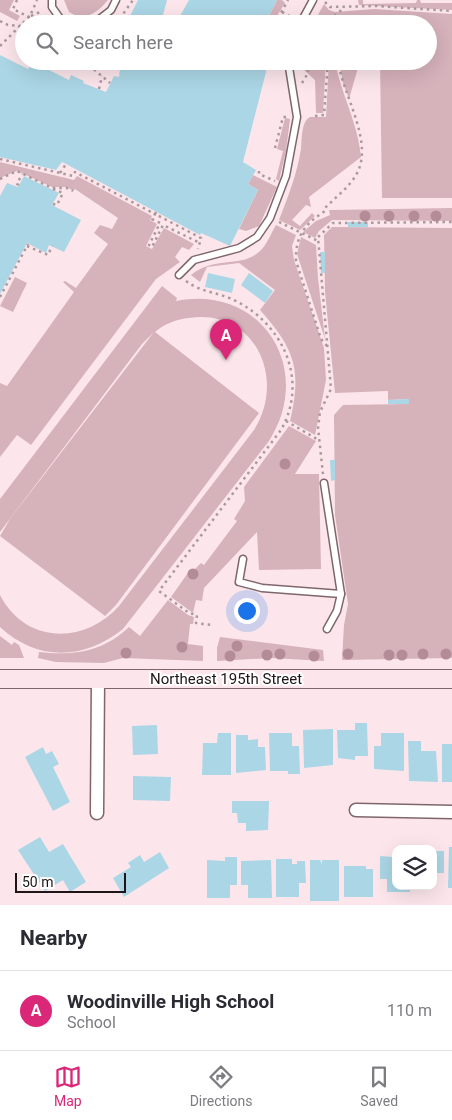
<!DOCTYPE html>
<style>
:root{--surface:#fff;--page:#f7f7f7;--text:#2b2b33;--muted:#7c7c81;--line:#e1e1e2;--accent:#db2777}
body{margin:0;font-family:Roboto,sans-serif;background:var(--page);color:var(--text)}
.controls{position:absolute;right:15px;bottom:15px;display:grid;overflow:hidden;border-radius:10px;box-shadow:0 5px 20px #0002}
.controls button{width:45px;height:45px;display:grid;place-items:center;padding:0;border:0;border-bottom:1px solid var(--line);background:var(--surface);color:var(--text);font:25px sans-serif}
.scale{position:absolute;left:15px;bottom:12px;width:111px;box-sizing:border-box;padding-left:5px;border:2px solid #1e1518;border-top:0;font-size:14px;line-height:18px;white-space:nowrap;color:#1e1518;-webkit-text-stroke:4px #fff;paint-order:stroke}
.you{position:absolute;left:246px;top:610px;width:18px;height:18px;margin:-12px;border:4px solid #fff;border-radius:50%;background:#1a73e8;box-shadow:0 0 0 8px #1a73e833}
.badge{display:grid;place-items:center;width:32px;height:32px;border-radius:50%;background:var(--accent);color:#fff;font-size:16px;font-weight:700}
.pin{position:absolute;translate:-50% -41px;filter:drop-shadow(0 1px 2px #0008)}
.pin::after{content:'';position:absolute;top:26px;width:18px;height:15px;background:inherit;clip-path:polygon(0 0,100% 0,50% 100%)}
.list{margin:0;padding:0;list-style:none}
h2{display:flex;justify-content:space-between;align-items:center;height:65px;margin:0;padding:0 20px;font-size:21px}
h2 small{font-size:16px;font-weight:400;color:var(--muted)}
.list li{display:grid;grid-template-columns:32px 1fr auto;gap:15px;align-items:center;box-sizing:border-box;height:80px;padding:0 20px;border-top:1px solid var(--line)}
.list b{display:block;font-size:19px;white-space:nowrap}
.list p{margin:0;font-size:16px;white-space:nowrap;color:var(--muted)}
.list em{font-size:16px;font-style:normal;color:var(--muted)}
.icon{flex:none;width:28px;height:28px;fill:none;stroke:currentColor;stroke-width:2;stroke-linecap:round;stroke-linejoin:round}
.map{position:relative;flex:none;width:452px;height:905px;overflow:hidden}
.search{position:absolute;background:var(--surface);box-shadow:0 5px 20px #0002;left:15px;right:15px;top:15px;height:55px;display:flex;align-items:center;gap:12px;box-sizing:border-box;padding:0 18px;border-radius:28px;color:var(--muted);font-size:19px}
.sheet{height:145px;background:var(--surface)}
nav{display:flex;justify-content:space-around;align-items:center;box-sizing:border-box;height:70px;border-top:1px solid var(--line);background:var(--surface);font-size:14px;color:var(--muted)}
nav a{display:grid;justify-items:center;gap:2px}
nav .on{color:var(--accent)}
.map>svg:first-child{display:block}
.green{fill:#d6b2bb}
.building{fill:#abd6e5}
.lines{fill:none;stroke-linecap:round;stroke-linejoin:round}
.service-casing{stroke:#7e666c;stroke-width:9}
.minor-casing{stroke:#7e666c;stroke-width:15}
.secondary-casing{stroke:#7e666c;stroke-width:20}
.path{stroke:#aa999d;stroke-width:2.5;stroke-dasharray:2.5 4;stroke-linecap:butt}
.service{stroke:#fff;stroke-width:6}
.minor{stroke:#fff;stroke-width:12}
.secondary{stroke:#fce6ec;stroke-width:18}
.tree{fill:#b48c97}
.labels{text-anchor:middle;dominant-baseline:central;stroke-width:4;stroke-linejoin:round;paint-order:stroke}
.street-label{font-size:15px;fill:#1e1518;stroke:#fff}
</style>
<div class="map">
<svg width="452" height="905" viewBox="0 0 452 905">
<rect width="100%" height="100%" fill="#fce6eb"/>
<g class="green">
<path d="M0 0H14L9 10 20 16 17 21 0 12Z"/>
<path d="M64 0H108C97 13 85 22 69 12Z"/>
<path d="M277 0H282L285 3 272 24H265Z"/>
<path d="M358 0H363V4L416 3 417 0H420L421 3H452V10L359 5Z"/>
<path d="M324 4 329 10 335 12 374 9 452 14V198H382L380 61H428V24H313Z"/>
<path d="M300 61H326L323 113H316L315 80 305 71Z"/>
<path d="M329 61H335C341 94 358 123 361 157L309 197 311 207 306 205 292 220 300 226 312 213 315 216 300 230 279 220C288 197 297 174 301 149 302 140 301 121 310 117H326Z"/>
<path d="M339 61H360L349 99 343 83Z"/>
<path d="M285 118 290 119 286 151 279 181 276 179 283 151 277 149Z"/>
<path d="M0 162 74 180 77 176 152 216 150 220 157 224 146 246 152 249 164 228 194 244 189 250 182 247 175 257 180 262 156 279 31 445 17 435 0 457V383L7 386 74 292 63 282 65 281 76 288 108 244 94 233 100 225 112 229 118 218 75 189 73 191 67 187H52L17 171 0 178Z"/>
<path d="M253 175 277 187 259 226 246 231 239 229 258 190 248 184Z"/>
<path d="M452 208V221L332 220 319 231 315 238 303 232 316 221 330 215 329 210Z"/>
<path d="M276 225 296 235 292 246 294 260 324 348 326 380 315 435 290 421C302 370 295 349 260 310L275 290 239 263 207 267 200 282 191 275C216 255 241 269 260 251 267 245 271 233 276 225Z"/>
<path d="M332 227 452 228V658L342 660 344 625 348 604 335 515 334 415 343 405 409 404V399L388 400V391L335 393 325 292 324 235Z"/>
<path d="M301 237 316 245 318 278 325 339 297 254Z"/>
<path d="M15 277 27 283 13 312 0 306Z"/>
<path d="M162 286 177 298 176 301C262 284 315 369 269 441L123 629C84 660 38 662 0 627V595C25 644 84 645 119 606L254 430C287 378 254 308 189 318 177 319 164 324 155 332L259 413 116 605 105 616 0 536 10 519 154 332 142 344 0 532V499Z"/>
<path d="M289 426 316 441 295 474H319L321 569 259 570 257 532 204 588 202 601 196 600 193 613 171 597 190 570H194L201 563 204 565 237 521 234 519 245 501 244 487Z"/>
<path d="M168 600 188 615 194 617 193 624H190L188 644 203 646V661L123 658 104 663 56 662 38 658 39 652C73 656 103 652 129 627L140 636Z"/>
<path d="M0 636 12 645 14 642 19 645 24 658H0Z"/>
<path d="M220 637 323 650 324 661 272 658 217 661V648Z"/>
</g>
<g class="building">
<path d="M138 0H167L163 15 176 23 189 0H277L265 24H126Z"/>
<path d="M0 55 28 69 33 62 69 80 71 75 84 81 83 83 106 92 114 76 119 77 120 69 113 65 115 61H253L267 68 243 162 256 170 248 184 258 190 230 246 201 233 200 235 66 164 62 162 56 170 0 157Z"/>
<path d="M24 176 59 193 52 205 81 220 64 252 49 245 46 253 27 243 0 294V196L7 183 18 187Z"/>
<rect x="348" y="222" width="20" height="5"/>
<path d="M320 252H325V273H321Z"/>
<path d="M208 273 235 279 232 293 205 287Z"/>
<path d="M249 273 273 291 265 303 241 285Z"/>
<path d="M409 399V404H388V400Z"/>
<path d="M330 460H335V480L331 481Z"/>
<path d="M355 723H367L368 756H355V760L338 758 337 730H355Z"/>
<path d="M157 725 158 754 133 755 132 726Z"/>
<path d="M333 729V765L304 768 303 730Z"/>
<path d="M218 733H231V775H202L203 743H217Z"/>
<path d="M269 733H292V746H299L300 774H288V771H270Z"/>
<path d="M381 733H404V771L374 769V746H381Z"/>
<path d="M236 735H248V740L258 739V747H265L266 770 236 773Z"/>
<path d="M408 741H421V751H436L438 782 409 781Z"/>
<rect x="442" y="744" width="10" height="38"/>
<path d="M43 747 46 754 52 751 59 764 53 767 70 802 53 811 25 757Z"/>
<path d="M133 776 171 777 170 801 133 800Z"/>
<path d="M232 801H269L268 830 246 831V823H238L237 813H232Z"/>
<path d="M40 837 49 852 63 844 86 882 70 892 63 880 45 891 18 850Z"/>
<path d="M449 847H452V888H448Z"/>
<path d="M433 851H444V873H437V882H433Z"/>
<path d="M160 852 169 868 124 897 113 878 131 867 128 863 140 855 144 862Z"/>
<path d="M393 854H396V886H410V892H387V879H380V856L393 857Z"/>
<path d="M225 857H237V885H230V898H207V860L225 861Z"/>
<path d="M276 859H292V864H297V861H305L306 883H299V897H276Z"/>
<path d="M271 860 272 898H248V885H241V861Z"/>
<path d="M310 860H320L322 864V860H339V901H310Z"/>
<path d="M344 866H366V869H373V897H344Z"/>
</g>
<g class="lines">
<g class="service-casing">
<g id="service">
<path d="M52 0V7L64 24"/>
<path d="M93 24 111 10 116 0"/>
<path d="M300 24 313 0"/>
<path d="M179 275 194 260 239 248 257 237 270 218 286 176 297 117 288 61"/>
<path d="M324 483 341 594 337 611 327 629"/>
<path d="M243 559 239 582 262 588 341 594"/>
</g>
</g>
<g class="minor-casing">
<g id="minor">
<path d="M356 810 452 812"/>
<path d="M97 813 98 679"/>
</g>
</g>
<g class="secondary-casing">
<path id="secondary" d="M0 679H452"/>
</g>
<g class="path">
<path d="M17 0 13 9 43 24"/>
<path d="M325 2 330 7 376 6 452 11"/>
<path d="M282 12 291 17"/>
<path d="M31 16 42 11"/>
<path d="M0 21 8 25 21 26"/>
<path d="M116 24 133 0"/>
<path d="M275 24 288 0"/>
<path d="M324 24 344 8"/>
<path d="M0 46 30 16 37 0"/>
<path d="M84 61 110 83"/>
<path d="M302 83 308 73V61"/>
<path d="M99 89 102 76"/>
<path d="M315 116 324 115 328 61"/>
<path d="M275 148 283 117H287"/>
<path d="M0 159 73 176 75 172 155 214 152 219 160 223 149 245 152 247 163 225 200 243"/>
<path d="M259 171V174L275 181"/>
<path d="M60 173 66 164"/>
<path d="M0 179 17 171 52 188H67L73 191"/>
<path d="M19 185 17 184 22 174"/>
<path d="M53 189 63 193 57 205 53 204"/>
<path d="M156 212 155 214 201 238 198 249"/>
<path d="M279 222 318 241"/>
<path d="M27 246 48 255 52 246"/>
<path d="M186 281C202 293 219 292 236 301 283 325 309 380 281 430L159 591 189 613 197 615 196 623 212 625"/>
<path d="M0 297 28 244"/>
<path d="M327 346 321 339 296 261C295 236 305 224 325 211V208C335 198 349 187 356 175 375 143 343 96 338 61"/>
<path d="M286 421 317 439"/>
<path d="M323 474 318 428 320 412 331 389 318 237 333 223 452 222"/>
</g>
<use href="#service" class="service"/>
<use href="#minor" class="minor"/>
<use href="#secondary" class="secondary"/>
</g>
<g class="tree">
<circle cx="365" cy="216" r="5.5"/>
<circle cx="389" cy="216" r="5.5"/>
<circle cx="414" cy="216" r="5.5"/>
<circle cx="436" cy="216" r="5.5"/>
<circle cx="285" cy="464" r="5.5"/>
<circle cx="193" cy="574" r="5.5"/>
<circle cx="237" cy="646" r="5.5"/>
<circle cx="182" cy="647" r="5.5"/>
<circle cx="126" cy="653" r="5.5"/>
<circle cx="280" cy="654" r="5.5"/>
<circle cx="348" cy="654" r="5.5"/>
<circle cx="423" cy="654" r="5.5"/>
<circle cx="446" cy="654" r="5.5"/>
<circle cx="267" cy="655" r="5.5"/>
<circle cx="389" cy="655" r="5.5"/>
<circle cx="402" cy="655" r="5.5"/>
<circle cx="230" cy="656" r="5.5"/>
<circle cx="314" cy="656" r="5.5"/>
</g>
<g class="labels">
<g class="street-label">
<text x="226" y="679">Northeast 195th Street</text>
</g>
</g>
</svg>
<div class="controls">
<button><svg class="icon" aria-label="layers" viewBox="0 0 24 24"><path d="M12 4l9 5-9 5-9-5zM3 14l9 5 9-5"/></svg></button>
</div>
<div class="scale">50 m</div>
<div class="you"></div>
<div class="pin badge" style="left:226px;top:360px">A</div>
<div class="search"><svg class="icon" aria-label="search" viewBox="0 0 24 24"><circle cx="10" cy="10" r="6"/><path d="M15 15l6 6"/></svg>Search here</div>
</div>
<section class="sheet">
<h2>Nearby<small></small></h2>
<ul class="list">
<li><span class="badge">A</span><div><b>Woodinville High School</b><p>School</p></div><em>110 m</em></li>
</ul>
</section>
<nav>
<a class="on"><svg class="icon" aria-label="map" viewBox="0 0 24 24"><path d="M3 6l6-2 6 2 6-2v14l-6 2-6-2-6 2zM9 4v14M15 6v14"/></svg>Map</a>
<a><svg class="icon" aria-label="directions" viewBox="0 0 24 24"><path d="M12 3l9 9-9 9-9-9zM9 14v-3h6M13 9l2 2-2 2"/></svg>Directions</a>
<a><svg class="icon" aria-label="saved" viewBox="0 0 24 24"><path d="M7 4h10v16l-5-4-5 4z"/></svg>Saved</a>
</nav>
